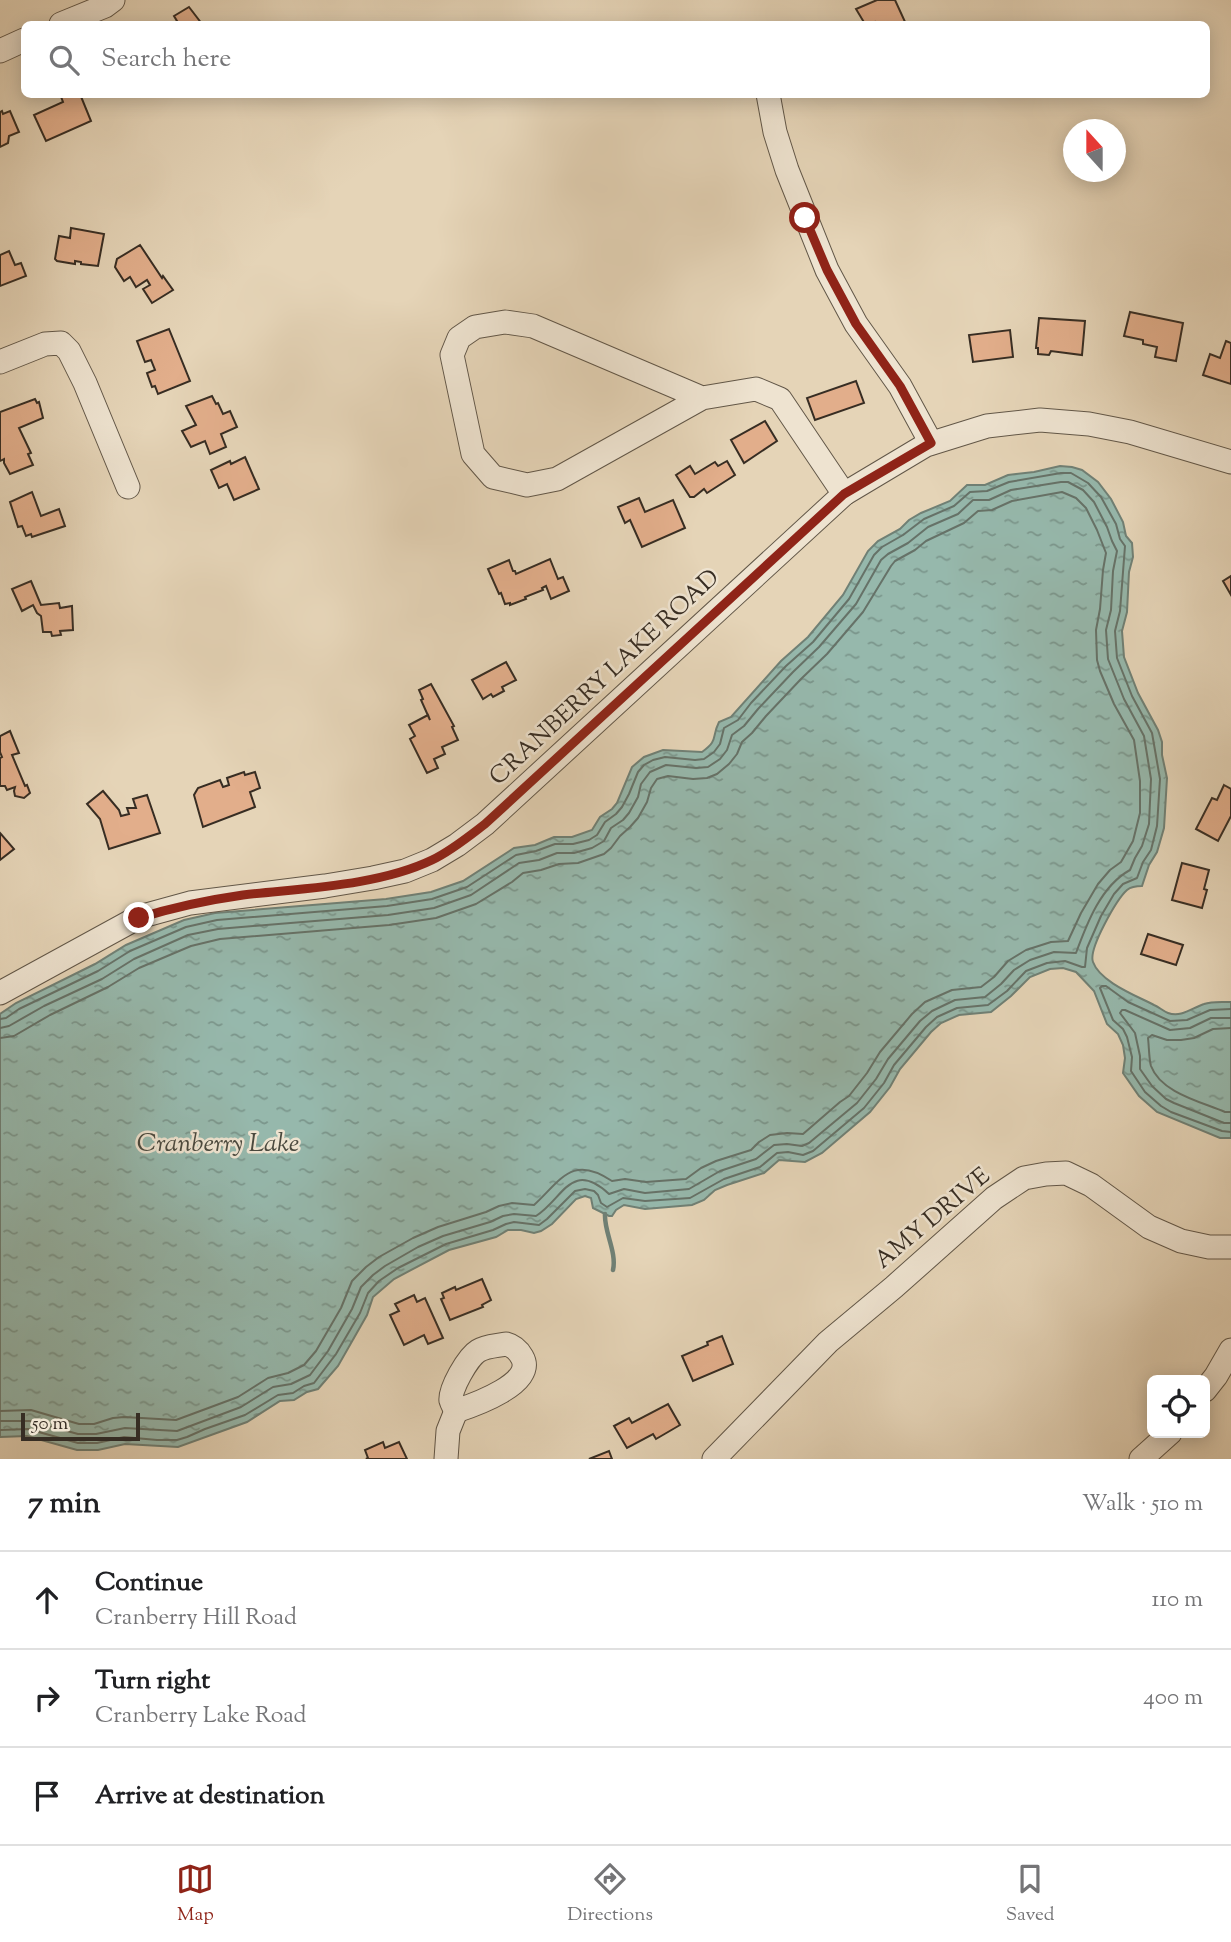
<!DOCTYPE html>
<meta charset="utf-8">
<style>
:root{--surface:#fff;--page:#f6f6f6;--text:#202124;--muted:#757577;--line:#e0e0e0;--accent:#8f2418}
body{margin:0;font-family:"Sorts Mill Goudy",serif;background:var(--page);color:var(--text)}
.controls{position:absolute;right:21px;bottom:21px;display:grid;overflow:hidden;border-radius:10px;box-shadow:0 4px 18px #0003}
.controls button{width:63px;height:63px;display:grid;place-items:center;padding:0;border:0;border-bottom:2px solid var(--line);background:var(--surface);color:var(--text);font:35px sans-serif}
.compass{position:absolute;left:1063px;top:119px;width:63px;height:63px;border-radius:50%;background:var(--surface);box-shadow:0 4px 18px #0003;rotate:339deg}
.scale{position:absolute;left:21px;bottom:18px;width:119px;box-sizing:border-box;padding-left:7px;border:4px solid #372d23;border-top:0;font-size:19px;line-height:24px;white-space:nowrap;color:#372d23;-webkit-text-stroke:5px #eee3d0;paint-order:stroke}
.stop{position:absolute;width:21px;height:21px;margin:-16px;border:5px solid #8f2418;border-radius:50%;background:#fff}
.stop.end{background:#8f2418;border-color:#fff;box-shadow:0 2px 7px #0008}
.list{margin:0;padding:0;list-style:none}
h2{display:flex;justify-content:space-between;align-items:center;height:91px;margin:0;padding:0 28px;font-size:30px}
h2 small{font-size:23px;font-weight:400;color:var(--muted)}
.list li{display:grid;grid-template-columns:46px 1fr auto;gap:21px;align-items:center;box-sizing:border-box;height:98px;padding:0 28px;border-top:2px solid var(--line)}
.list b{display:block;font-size:26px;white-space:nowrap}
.list p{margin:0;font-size:23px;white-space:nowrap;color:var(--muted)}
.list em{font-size:23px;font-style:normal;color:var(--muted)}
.icon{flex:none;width:38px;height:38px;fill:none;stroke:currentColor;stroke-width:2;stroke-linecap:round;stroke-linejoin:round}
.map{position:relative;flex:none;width:1231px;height:1459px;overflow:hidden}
.search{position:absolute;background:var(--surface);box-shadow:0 4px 18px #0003;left:21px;right:21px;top:21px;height:77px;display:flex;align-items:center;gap:18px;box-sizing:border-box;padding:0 24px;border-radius:10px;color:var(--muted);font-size:26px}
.sheet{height:385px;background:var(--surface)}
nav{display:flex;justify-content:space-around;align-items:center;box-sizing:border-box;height:98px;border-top:2px solid var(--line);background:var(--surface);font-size:19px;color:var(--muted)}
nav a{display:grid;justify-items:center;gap:4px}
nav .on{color:var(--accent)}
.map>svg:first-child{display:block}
.water{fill:url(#water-ripples);stroke:#708075;stroke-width:2}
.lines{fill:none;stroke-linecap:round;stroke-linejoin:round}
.shore{stroke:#667268;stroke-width:2}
.stream{stroke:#708075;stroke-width:4.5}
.building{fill:#e2ae8b;stroke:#372d23;stroke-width:2}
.minor-casing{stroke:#625748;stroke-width:25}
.minor{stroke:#eee3d0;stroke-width:23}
.route{stroke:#8f2418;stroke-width:9}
.labels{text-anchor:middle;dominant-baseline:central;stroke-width:5;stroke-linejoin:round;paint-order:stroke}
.street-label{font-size:24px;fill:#372d23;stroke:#eee3d0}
.water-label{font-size:26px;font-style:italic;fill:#4a493e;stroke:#eee3d0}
</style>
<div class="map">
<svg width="1231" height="1459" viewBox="0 0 1231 1459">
<defs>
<pattern id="water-ripples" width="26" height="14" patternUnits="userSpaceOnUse" patternTransform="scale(1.75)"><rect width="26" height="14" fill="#96b8ac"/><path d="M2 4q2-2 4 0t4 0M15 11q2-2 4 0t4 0" fill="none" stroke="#7b968c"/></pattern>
</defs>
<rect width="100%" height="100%" fill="#e5d4b7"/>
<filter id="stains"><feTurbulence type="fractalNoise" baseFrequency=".00286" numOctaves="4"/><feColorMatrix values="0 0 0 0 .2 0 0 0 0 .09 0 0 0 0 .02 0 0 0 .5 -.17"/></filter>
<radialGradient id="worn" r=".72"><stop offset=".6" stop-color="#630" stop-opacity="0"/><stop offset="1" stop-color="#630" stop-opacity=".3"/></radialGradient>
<path class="water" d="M1060 466 1072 467 1082 470 1098 482 1111 499 1123 522 1126 536 1132 543 1133 557 1129 572 1127 612 1122 631 1124 657 1138 693 1158 730 1162 742V755L1167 778 1164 828 1157 852 1149 865 1142 886C1137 886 1132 886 1127 890 1117 899 1088 949 1093 962 1100 982 1137 996 1154 1005 1159 1007 1163 1011 1168 1013 1181 1018 1192 1008 1204 1004 1212 1001 1222 1002 1231 1002V1138H1220L1157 1112 1139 1096 1123 1073 1125 1058 1123 1045 1118 1034 1107 1024 1094 991 1076 972 1063 968 1050 969 1030 977 1011 996 991 1012 959 1015 941 1023 931 1032 900 1069 890 1087 870 1112 822 1153 805 1162 779 1160 764 1173 727 1185 715 1190 704 1200 692 1205 645 1209 624 1205 616 1210 612 1216H609L593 1208 591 1198 585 1196 576 1199 552 1224 541 1231 534 1233 521 1230H508L496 1237 449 1250 394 1279 373 1297 367 1315 338 1366 318 1389 307 1392 294 1400 280 1401 247 1422 178 1447 125 1444 98 1450H77L27 1436 0 1437V1014L16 1003 95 964 126 945 184 920 215 913 386 899 431 892 463 881 514 848 535 845 554 837H572L592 830 600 817 612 809 617 803 632 767 644 757 663 750 702 752C719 740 711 738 719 722L731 717 781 661 808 637 843 595 868 551 878 541 900 529 909 520 921 513 950 501 967 485H985L1008 475 1034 472Z"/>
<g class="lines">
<g class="shore">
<path d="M1231 1009 1210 1010 1187 1020 1170 1021 1128 1002 1106 986H1102L1100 988 1113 1020 1123 1029 1127 1037 1132 1057 1131 1071 1145 1092 1161 1106 1171 1112 1222 1131 1231 1132"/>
<path d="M1231 1018H1211L1190 1028 1170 1030 1125 1010H1122L1120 1013 1135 1033 1140 1056V1069L1152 1086 1166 1099 1174 1103 1224 1123H1231"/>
<path d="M0 1019 6 1018 19 1009 98 971 130 951 186 927 217 920 387 906 432 899 467 887 516 855 536 851 555 844H573L589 840 597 835 605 822 616 814 622 807 629 794 638 772 644 765 653 760 665 757 695 760 704 759 714 752 720 744 724 728 738 720 751 703 786 666 813 642 849 599 874 555 882 547 903 535 924 519 954 506 970 492 987 491 1009 482 1061 473H1071L1088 483 1101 497 1116 524 1120 539 1125 546 1120 611 1115 631 1117 658 1132 696 1152 733 1160 779 1157 826 1151 850 1143 862 1137 878 1123 884 1114 894 1101 916 1087 948 1085 967H1082L1065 961 1047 963 1026 971 1007 991 988 1005 957 1008 937 1017 926 1027 894 1065 884 1083 864 1108 813 1151 803 1155 788 1152 777 1153 760 1167 724 1179 690 1198 645 1201 623 1198 607 1207 601 1203 598 1195 594 1191 585 1189 575 1191 547 1219 539 1225 514 1222 506 1224 493 1230 446 1244 398 1268 379 1281 368 1293 360 1313 336 1354 314 1383 304 1386 293 1393 278 1395 245 1415 205 1429 187 1437 177 1440H157L124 1437 97 1443H78L28 1429 0 1430"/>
<path d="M0 1028 9 1026 44 1006 102 979 134 959 188 935 218 929 388 915 434 908 471 895 519 863 539 860 557 853H574L592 848 604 841 611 828 623 820 629 813 638 797 641 784 650 772 666 765 696 768 708 767 720 759 727 750 732 735 744 726 758 709 793 672 819 647 856 604 881 560 888 554 908 543 928 527 958 514 973 500H989L1011 490 1061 482H1068L1083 490 1094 502 1107 527 1112 541 1117 551 1113 571 1111 610 1106 630 1108 659 1124 699 1144 736 1151 779 1149 824 1142 846 1135 858 1130 870C1101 886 1087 923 1076 953L1054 952 1030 960 1014 970 1001 984 985 997 955 1000 932 1011 920 1021 888 1059 876 1079 857 1103 809 1143 802 1146 787 1144 774 1145 756 1159 720 1171 689 1189 645 1193 624 1189 609 1194C571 1159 563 1199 536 1216L514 1214 503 1216 490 1222 443 1236 418 1247 385 1266 373 1275 361 1287 352 1309 328 1351 310 1375 291 1384 273 1387 241 1407 177 1431 125 1428 96 1434H78L30 1421H0"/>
<path d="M1231 1028 1213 1029 1194 1038 1181 1040H1167L1152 1035 1148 1038C1149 1046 1149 1060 1151 1066 1161 1093 1202 1102 1225 1112H1231"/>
<path d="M0 1038 14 1036 50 1015 108 987 139 968 191 946 220 939 389 925 436 918 476 904 512 882 523 873 541 870 559 864 578 863 604 854 611 848 620 836 630 827 638 818 647 802 651 788 657 779 668 776 693 779 707 778 717 774 729 764 737 754 742 742 752 733 766 716 801 679 827 654 863 612 891 566 895 561 915 550 926 541 964 523 978 511 992 510 1012 501 1062 492 1076 498 1086 508 1097 530 1106 553 1103 570 1100 609 1096 630 1097 660 1100 671 1114 704 1134 740 1140 781V813L1133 841 1121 862 1110 870 1098 884 1081 913 1068 941 1051 942 1026 950 1008 961 994 977 981 987 952 990 925 1002 912 1014 880 1052 867 1073 849 1096 840 1102 803 1134 787 1133 770 1135 759 1142 751 1150 716 1161 701 1168 686 1179 646 1182 625 1179 612 1181C572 1154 561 1180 534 1205L512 1203 499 1206 486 1212 438 1227 413 1238 379 1257 366 1267 352 1281 341 1308 316 1351 304 1365 288 1373 268 1378 238 1397 176 1420 124 1417 113 1418 94 1424H79L31 1410 0 1411"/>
</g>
<path class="stream" d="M605 1214C604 1232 617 1252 613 1270"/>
</g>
<g class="building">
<path d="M877 0H895L906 24H876L875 22 865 24 856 9Z"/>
<path d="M189 7 202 24H172L177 21 174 16Z"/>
<path d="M60 94H80L91 121 46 141 34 115 63 102Z"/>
<path d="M2 111 3 114 10 111 19 132 9 136 8 143 0 147V112Z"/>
<path d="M71 228 104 234 98 266 81 264V262L75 261V264L57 261 55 259 59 236 70 238Z"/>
<path d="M140 245 162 278 163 276 173 290 152 303 143 289 150 285 147 280 136 287 130 277 124 281 115 267 117 259Z"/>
<path d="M9 251 15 265 21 263 26 276 0 286V255Z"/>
<path d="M1130 312 1183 323 1176 361 1155 357 1157 347 1143 344V340L1124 336Z"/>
<path d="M1039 318 1085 321 1082 355 1051 351 1049 355 1038 354V348H1036Z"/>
<path d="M169 329 190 381 158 394 155 386 152 387 147 373 155 370 151 360 145 362 137 341Z"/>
<path d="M1010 330 1013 357 973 362 969 335Z"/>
<path d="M1226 341 1231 343V384L1203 375 1210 354 1220 358Z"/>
<path d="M856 381 864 403 815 420 807 398Z"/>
<path d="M212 396 216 404 218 403 223 414 230 411 237 427 221 434 226 447 210 454 205 441 191 447 182 431 196 425 186 406Z"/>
<path d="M35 399 37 403 39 402 43 418 19 428 31 453 28 454 33 465 10 474 4 463V459L0 461V412Z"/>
<path d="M765 421 777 441 744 463 731 440Z"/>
<path d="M245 457 259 489 234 500 227 484 219 488 211 470 230 461 231 464Z"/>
<path d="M727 461 735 475 707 493 704 489 694 497H690L676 475 690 466 695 474 715 462 718 466Z"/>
<path d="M32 492 41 516 59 509 65 526 32 537 31 534 26 536 22 526 18 527 10 502Z"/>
<path d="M639 498 645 512 673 500 685 528 642 547 630 520 625 523 618 507Z"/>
<path d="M550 559 558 579 563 577 569 591 551 599 546 586 542 588 543 590 525 597 526 599 510 605V603L505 604 501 593 499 594 488 569 509 560 513 571H515L516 574Z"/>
<path d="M1231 576V595L1223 581Z"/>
<path d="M31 581 41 605 59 603 60 608 72 606 73 630 60 631 61 635 52 636 51 632H43L41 616 37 613 33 605 22 611 12 589Z"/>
<path d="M506 662 516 680 502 687 504 691 493 697 491 694 483 699 472 680Z"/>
<path d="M431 684 454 726 452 727 458 740 442 747 445 754 434 759 438 768 427 773 410 739 415 736 409 725 428 715 430 720 421 700 423 699 419 690Z"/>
<path d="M10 731 19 753 12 755 25 786 27 785 30 793 24 798 15 796 14 791 15 787 7 790 5 786H0V758L2 757 0 752V736Z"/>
<path d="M244 772 245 775 255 772 260 788 250 792 255 807 203 827 194 795 198 788 220 780 223 787 229 785 227 778Z"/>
<path d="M1224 785 1231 789V816L1218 841 1196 829 1212 798 1217 800Z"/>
<path d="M103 791 119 810 121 816 129 814 127 808H136L133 799 147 795 160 833 109 849 100 819 87 804Z"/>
<path d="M0 833 14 849 0 860Z"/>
<path d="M1182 863 1209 870 1204 889 1207 890 1202 908 1172 900Z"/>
<path d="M1148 934 1183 945 1176 965 1141 954Z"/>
<path d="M482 1279 491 1300 482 1305 483 1307 450 1320 441 1299 444 1298 442 1293 455 1287 456 1290Z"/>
<path d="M414 1295 417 1302 425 1298 443 1338 428 1344 424 1335 404 1345 390 1315 399 1311 395 1304Z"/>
<path d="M722 1336 733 1364 693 1381 682 1356 708 1345 707 1342Z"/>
<path d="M668 1404 680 1425 656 1439 653 1434 627 1448 614 1426 629 1418 632 1423Z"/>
<path d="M383 1442 385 1448 399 1442 407 1459H366L368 1458 365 1450Z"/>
<path d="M609 1451 612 1459H589Z"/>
</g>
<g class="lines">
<g class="minor-casing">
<g id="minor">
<path d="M61 24 105 6 113 0"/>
<path d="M0 51 24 40"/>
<path d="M768 94 775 132 787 170 827 270 856 324 900 386 931 443"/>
<path d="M0 362 45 344 61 343 69 351 85 383 128 487"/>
<path d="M702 398 533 326 505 322 475 327 459 338 452 355 473 454 493 477 527 485 557 479 702 398 756 389 780 399 844 494"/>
<path d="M0 993 139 917 190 903 325 886 373 878 405 871 432 860 457 845 485 824 844 494 926 445 987 426 1040 420 1089 424 1130 432 1231 462"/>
<path d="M506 1344C514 1346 518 1350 522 1357 537 1383 474 1405 456 1411 456 1411 451 1402 451 1401 449 1390 468 1357 478 1351 486 1346 497 1346 506 1344Z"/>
<path d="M1205 1390 1216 1376 1231 1350"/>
<path d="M446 1459 448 1431 456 1411"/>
<path d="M714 1459 828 1342 894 1287 994 1198 1024 1178 1046 1174 1066 1173 1091 1185 1149 1227 1181 1241 1209 1247H1231"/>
<path d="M1141 1459 1170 1433"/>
</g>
</g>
<use href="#minor" class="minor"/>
</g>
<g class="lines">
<path class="route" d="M139 918C174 907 208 900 243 895 303 888 378 886 432 860 451 851 468 837 485 824L844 494 931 443 900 386 856 324 827 270 805 218"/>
</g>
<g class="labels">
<g class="street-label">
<text transform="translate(605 678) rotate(-43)">CRANBERRY LAKE ROAD</text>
<text transform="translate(933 1219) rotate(-40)">AMY DRIVE</text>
</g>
<g class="water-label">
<text x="218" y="1144">Cranberry Lake</text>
</g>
</g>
<rect width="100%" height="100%" filter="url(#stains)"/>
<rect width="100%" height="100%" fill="url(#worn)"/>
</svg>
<div class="controls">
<button><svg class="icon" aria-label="locate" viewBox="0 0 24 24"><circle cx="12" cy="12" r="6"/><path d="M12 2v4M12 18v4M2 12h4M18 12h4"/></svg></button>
</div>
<svg class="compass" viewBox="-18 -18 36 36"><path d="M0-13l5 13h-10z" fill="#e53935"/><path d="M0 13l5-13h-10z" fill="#757577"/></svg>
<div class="scale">50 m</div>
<div class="stop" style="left:805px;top:218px"></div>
<div class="stop end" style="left:139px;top:918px"></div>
<div class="search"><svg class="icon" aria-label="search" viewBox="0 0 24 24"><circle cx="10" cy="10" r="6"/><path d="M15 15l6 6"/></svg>Search here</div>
</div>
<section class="sheet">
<h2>7 min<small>Walk · 510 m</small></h2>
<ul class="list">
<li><svg class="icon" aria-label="ahead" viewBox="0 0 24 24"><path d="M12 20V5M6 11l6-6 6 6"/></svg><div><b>Continue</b><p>Cranberry Hill Road</p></div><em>110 m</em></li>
<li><svg class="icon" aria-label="right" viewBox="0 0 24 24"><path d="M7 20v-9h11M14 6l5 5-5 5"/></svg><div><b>Turn right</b><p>Cranberry Lake Road</p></div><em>400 m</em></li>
<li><svg class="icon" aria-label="arrive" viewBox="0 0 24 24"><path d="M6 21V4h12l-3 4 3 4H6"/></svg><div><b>Arrive at destination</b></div></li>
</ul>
</section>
<nav>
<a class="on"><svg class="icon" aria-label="map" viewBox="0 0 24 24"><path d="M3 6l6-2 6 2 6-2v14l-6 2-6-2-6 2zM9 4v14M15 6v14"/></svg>Map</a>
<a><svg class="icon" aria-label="directions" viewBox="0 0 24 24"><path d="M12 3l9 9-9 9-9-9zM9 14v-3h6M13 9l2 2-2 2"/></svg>Directions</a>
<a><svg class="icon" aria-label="saved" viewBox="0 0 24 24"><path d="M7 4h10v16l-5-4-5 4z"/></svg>Saved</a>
</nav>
